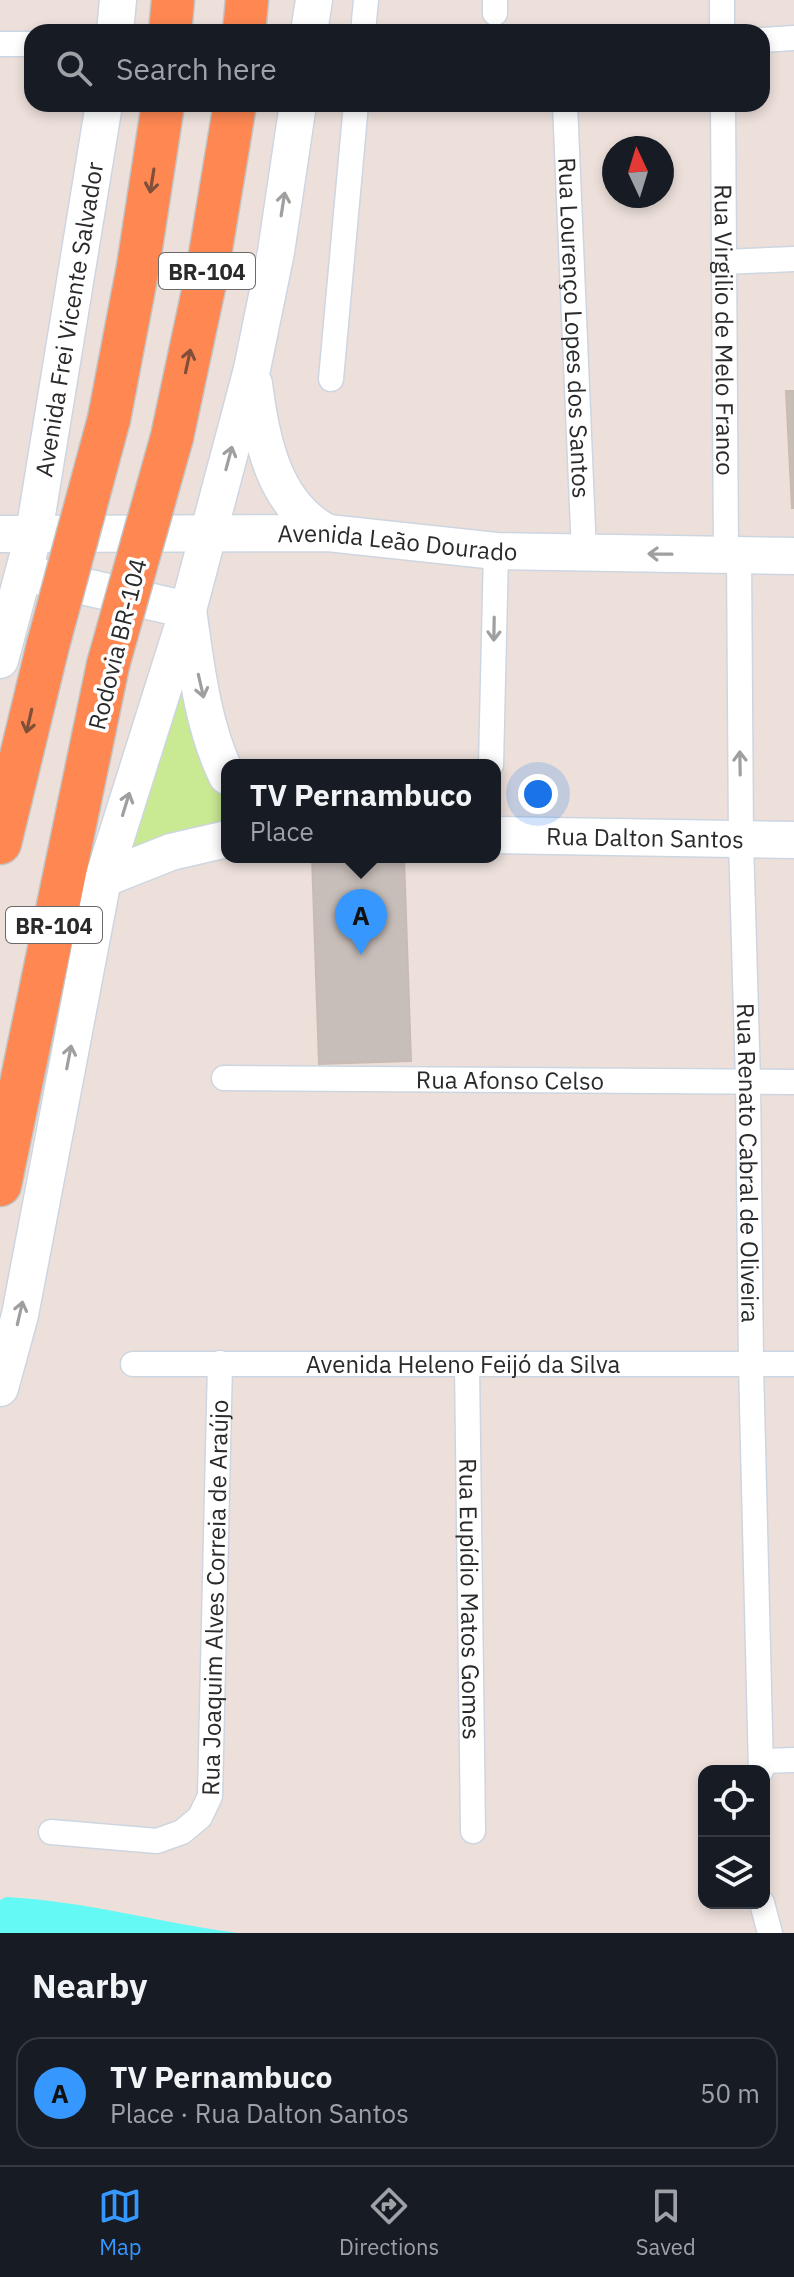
<!DOCTYPE html>
<meta charset="utf-8">
<style>
:root{--surface:#171b24;--page:#242831;--text:#f1f3f6;--muted:#9ea1a6;--line:#363941;--accent:#3697ff}
body{margin:0;font-family:"IBM Plex Sans",sans-serif;background:var(--page);color:var(--text)}
.controls{position:absolute;right:24px;bottom:24px;display:grid;overflow:hidden;border-radius:16px;box-shadow:0 4px 12px #0003}
.controls button{width:72px;height:72px;display:grid;place-items:center;padding:0;border:0;border-bottom:2px solid var(--line);background:var(--surface);color:var(--text);font:40px sans-serif}
.compass{position:absolute;left:602px;top:136px;width:72px;height:72px;border-radius:50%;background:var(--surface);box-shadow:0 4px 12px #0003;rotate:356deg}
.you{position:absolute;left:538px;top:794px;width:28px;height:28px;margin:-20px;border:6px solid #fff;border-radius:50%;background:#1a73e8;box-shadow:0 0 0 12px #1a73e833}
.badge{display:grid;place-items:center;width:52px;height:52px;border-radius:50%;background:var(--accent);color:#111;font-size:26px;font-weight:700}
.pin{position:absolute;translate:-50% -66px;filter:drop-shadow(0 2px 4px #0008)}
.pin::after{content:'';position:absolute;top:42px;width:28px;height:24px;background:inherit;clip-path:polygon(0 0,100% 0,50% 100%)}
.popup{position:absolute;left:221px;top:759px;width:280px;height:104px;box-sizing:border-box;display:grid;place-content:center;border-radius:16px;background:var(--surface);filter:drop-shadow(0 2px 6px #0005);font-size:26px;white-space:nowrap;color:var(--muted)}
.popup b{font-size:30px;color:var(--text)}
.popup::after{content:'';position:absolute;left:50%;top:100%;margin-left:-16px;border:16px solid transparent;border-top-color:var(--surface)}
.list{margin:0;padding:0;list-style:none}
h2{display:flex;justify-content:space-between;align-items:center;height:104px;margin:0;padding:0 32px;font-size:34px}
h2 small{font-size:26px;font-weight:400;color:var(--muted)}
.list li{display:grid;grid-template-columns:52px 1fr auto;gap:24px;align-items:center;box-sizing:border-box;height:112px;margin:0 16px 16px;padding:0 16px;border:2px solid var(--line);border-radius:24px}
.list b{display:block;font-size:30px;white-space:nowrap}
.list p{margin:0;font-size:26px;white-space:nowrap;color:var(--muted)}
.list em{font-size:26px;font-style:normal;color:var(--muted)}
.icon{flex:none;width:44px;height:44px;fill:none;stroke:currentColor;stroke-width:2;stroke-linecap:round;stroke-linejoin:round}
.map{position:relative;flex:none;width:794px;height:1933px;overflow:hidden}
.search{position:absolute;background:var(--surface);box-shadow:0 4px 12px #0003;left:24px;right:24px;top:24px;height:88px;display:flex;align-items:center;gap:20px;box-sizing:border-box;padding:0 28px;border-radius:24px;color:var(--muted);font-size:30px}
.sheet{height:232px;background:var(--surface)}
nav{display:flex;justify-content:space-around;align-items:center;box-sizing:border-box;height:112px;border-top:2px solid var(--line);background:var(--surface);font-size:22px;color:var(--muted)}
nav a{display:grid;justify-items:center;gap:4px}
nav .on{color:var(--accent)}
.map>svg:first-child{display:block}
.green{fill:#c9e992}
.water{fill:#64f9f4}
.building{fill:#c8beb9;stroke:#c9bbb4;stroke-width:2}
.lines{fill:none;stroke-linecap:round;stroke-linejoin:round}
.minor-casing{stroke:#cdd6e0;stroke-width:27}
.secondary-casing{stroke:#cdd6e0;stroke-width:39}
.trunk-casing{stroke:#c3c3c3;stroke-width:45}
.minor{stroke:#fff;stroke-width:24}
.secondary{stroke:#fff;stroke-width:36}
.trunk{stroke:#fe8752;stroke-width:42}
.trunk-bridge-casing{stroke:#c3c3c3;stroke-width:45;stroke-linecap:butt}
.trunk-bridge{stroke:#fe8752;stroke-width:42}
.oneway{stroke:#7f4f3a}
.oneway2{stroke:#9f9f9f}
.labels{text-anchor:middle;dominant-baseline:central;stroke-width:7;stroke-linejoin:round;paint-order:stroke}
.shield{fill:#fff;stroke:#6a6a6a;stroke-width:2}
.shield-label{font-size:22px;font-weight:bold;fill:#2a2a2a}
.street-label{font-size:24px;fill:#2a2a2a;stroke:#fff}
</style>
<div class="map">
<svg width="794" height="1933" viewBox="0 0 794 1933">
<rect width="100%" height="100%" fill="#ede0db"/>
<path class="green" d="M183 640 227 788V832L112 869Z"/>
<path class="water" d="M6 1897C85 1901 160 1923 238 1933H0V1900Z"/>
<g class="building">
<path d="M786 391H794V508H792Z"/>
<path d="M312 857H404L411 1061 319 1064Z"/>
</g>
<g class="lines">
<g class="minor-casing">
<g id="minor">
<path d="M495 0V13"/>
<path d="M722 0V32"/>
<path d="M363 32 366 0"/>
<path d="M762 40 794 38"/>
<path d="M0 44H32"/>
<path id="s1" d="M565 104 584 553"/>
<path id="s2" d="M723 104 726 555"/>
<path d="M724 262 794 259"/>
<path d="M331 379 356 104"/>
<path id="s3" d="M739 555 741 841 748 1081 751 1364 761 1771"/>
<path d="M491 765 496 551"/>
<path id="s4" d="M224 1078 794 1082"/>
<path id="s5" d="M133 1364H794"/>
<path id="s6" d="M467 1365 473 1831"/>
<path d="M761 1761 794 1760"/>
<path id="s7" d="M51 1832 157 1841 182 1832 200 1817 210 1796 220 1363"/>
<path d="M762 1903 770 1933"/>
</g>
</g>
<g class="secondary-casing">
<g id="secondary">
<path d="M115 32 118 0"/>
<path d="M309 32 314 0"/>
<path d="M254 384C261 440 274 506 328 533"/>
<path id="s8" d="M0 534 328 533 496 551 794 556"/>
<path d="M37 576 188 610C196 665 202 725 227 776"/>
<path id="s9" d="M0 660 34 533 104 104"/>
<path id="s10" d="M495 835 794 840"/>
<path d="M103 879 171 852 227 839"/>
<path d="M0 1388 20 1315 103 879 188 610 252 369 276 252 298 104"/>
</g>
</g>
<g class="trunk-casing">
<g id="trunk">
<path d="M170 32 173 0"/>
<path d="M244 32 247 0"/>
<path d="M109 419 138 267 163 104"/>
<path d="M172 437 207 273 235 104"/>
<path d="M0 843 48 645"/>
<path d="M0 1185 108 665"/>
</g>
</g>
<use href="#minor" class="minor"/>
<use href="#secondary" class="secondary"/>
<use href="#trunk" class="trunk"/>
<g class="trunk-bridge-casing">
<g id="trunk-bridge">
<path d="M48 645 109 419"/>
<path d="M108 665 172 437"/>
</g>
</g>
<use href="#trunk-bridge" class="trunk-bridge"/>
</g>
<defs><path id="oneway-shaft" d="M-6 0H5M1.5-3L5.5 0L1.5 3" fill="none" stroke-width="1.6" stroke-linecap="round" stroke-linejoin="round" transform="scale(2)"/></defs>
<g class="oneway">
<use href="#oneway-shaft" transform="translate(152 181) rotate(99)"/>
<use href="#oneway-shaft" transform="translate(188 361) rotate(-78)"/>
<use href="#oneway-shaft" transform="translate(29 721) rotate(103)"/>
</g>
<g class="oneway2">
<use href="#oneway-shaft" transform="translate(283 204) rotate(-81)"/>
<use href="#oneway-shaft" transform="translate(229 458) rotate(-75)"/>
<use href="#oneway-shaft" transform="translate(660 554) rotate(-179)"/>
<use href="#oneway-shaft" transform="translate(494 629) rotate(91)"/>
<use href="#oneway-shaft" transform="translate(201 686) rotate(77)"/>
<use href="#oneway-shaft" transform="translate(740 763) rotate(-91)"/>
<use href="#oneway-shaft" transform="translate(126 804) rotate(-73)"/>
<use href="#oneway-shaft" transform="translate(69 1057) rotate(-79)"/>
<use href="#oneway-shaft" transform="translate(20 1313) rotate(-77)"/>
</g>
<g class="labels">
<g class="shield">
<rect x="159" y="253" width="96" height="36" rx="6"/>
<rect x="6" y="907" width="96" height="36" rx="6"/>
</g>
<g class="shield-label">
<text x="207" y="271">BR-104</text>
<text x="54" y="925">BR-104</text>
</g>
<g class="street-label">
<text stroke="none"><textPath href="#s9" startOffset="348">Avenida Frei Vicente Salvador</textPath></text>
<text stroke="none"><textPath href="#s1" startOffset="224">Rua Lourenço Lopes dos Santos</textPath></text>
<text stroke="none"><textPath href="#s2" startOffset="226">Rua Virgilio de Melo Franco</textPath></text>
<text stroke="none"><textPath href="#s8" startOffset="398">Avenida Leão Dourado</textPath></text>
<text transform="translate(117 644) rotate(-76)">Rodovia BR-104</text>
<text stroke="none"><textPath href="#s10" startOffset="150">Rua Dalton Santos</textPath></text>
<text stroke="none"><textPath href="#s4" startOffset="286">Rua Afonso Celso</textPath></text>
<text stroke="none"><textPath href="#s3" startOffset="608">Rua Renato Cabral de Oliveira</textPath></text>
<text stroke="none"><textPath href="#s5" startOffset="330">Avenida Heleno Feijó da Silva</textPath></text>
<text stroke="none"><textPath href="#s7" startOffset="378">Rua Joaquim Alves Correia de Araújo</textPath></text>
<text stroke="none"><textPath href="#s6" startOffset="234">Rua Eupídio Matos Gomes</textPath></text>
</g>
</g>
</svg>
<div class="controls">
<button><svg class="icon" aria-label="locate" viewBox="0 0 24 24"><circle cx="12" cy="12" r="6"/><path d="M12 2v4M12 18v4M2 12h4M18 12h4"/></svg></button>
<button><svg class="icon" aria-label="layers" viewBox="0 0 24 24"><path d="M12 4l9 5-9 5-9-5zM3 14l9 5 9-5"/></svg></button>
</div>
<svg class="compass" viewBox="-18 -18 36 36"><path d="M0-13l5 13h-10z" fill="#e53935"/><path d="M0 13l5-13h-10z" fill="#9ea1a6"/></svg>
<div class="you"></div>
<div class="pin badge" style="left:361px;top:955px">A</div>
<div class="popup"><b>TV Pernambuco</b>Place</div>
<div class="search"><svg class="icon" aria-label="search" viewBox="0 0 24 24"><circle cx="10" cy="10" r="6"/><path d="M15 15l6 6"/></svg>Search here</div>
</div>
<section class="sheet">
<h2>Nearby<small></small></h2>
<ul class="list">
<li><span class="badge">A</span><div><b>TV Pernambuco</b><p>Place · Rua Dalton Santos</p></div><em>50 m</em></li>
</ul>
</section>
<nav>
<a class="on"><svg class="icon" aria-label="map" viewBox="0 0 24 24"><path d="M3 6l6-2 6 2 6-2v14l-6 2-6-2-6 2zM9 4v14M15 6v14"/></svg>Map</a>
<a><svg class="icon" aria-label="directions" viewBox="0 0 24 24"><path d="M12 3l9 9-9 9-9-9zM9 14v-3h6M13 9l2 2-2 2"/></svg>Directions</a>
<a><svg class="icon" aria-label="saved" viewBox="0 0 24 24"><path d="M7 4h10v16l-5-4-5 4z"/></svg>Saved</a>
</nav>
